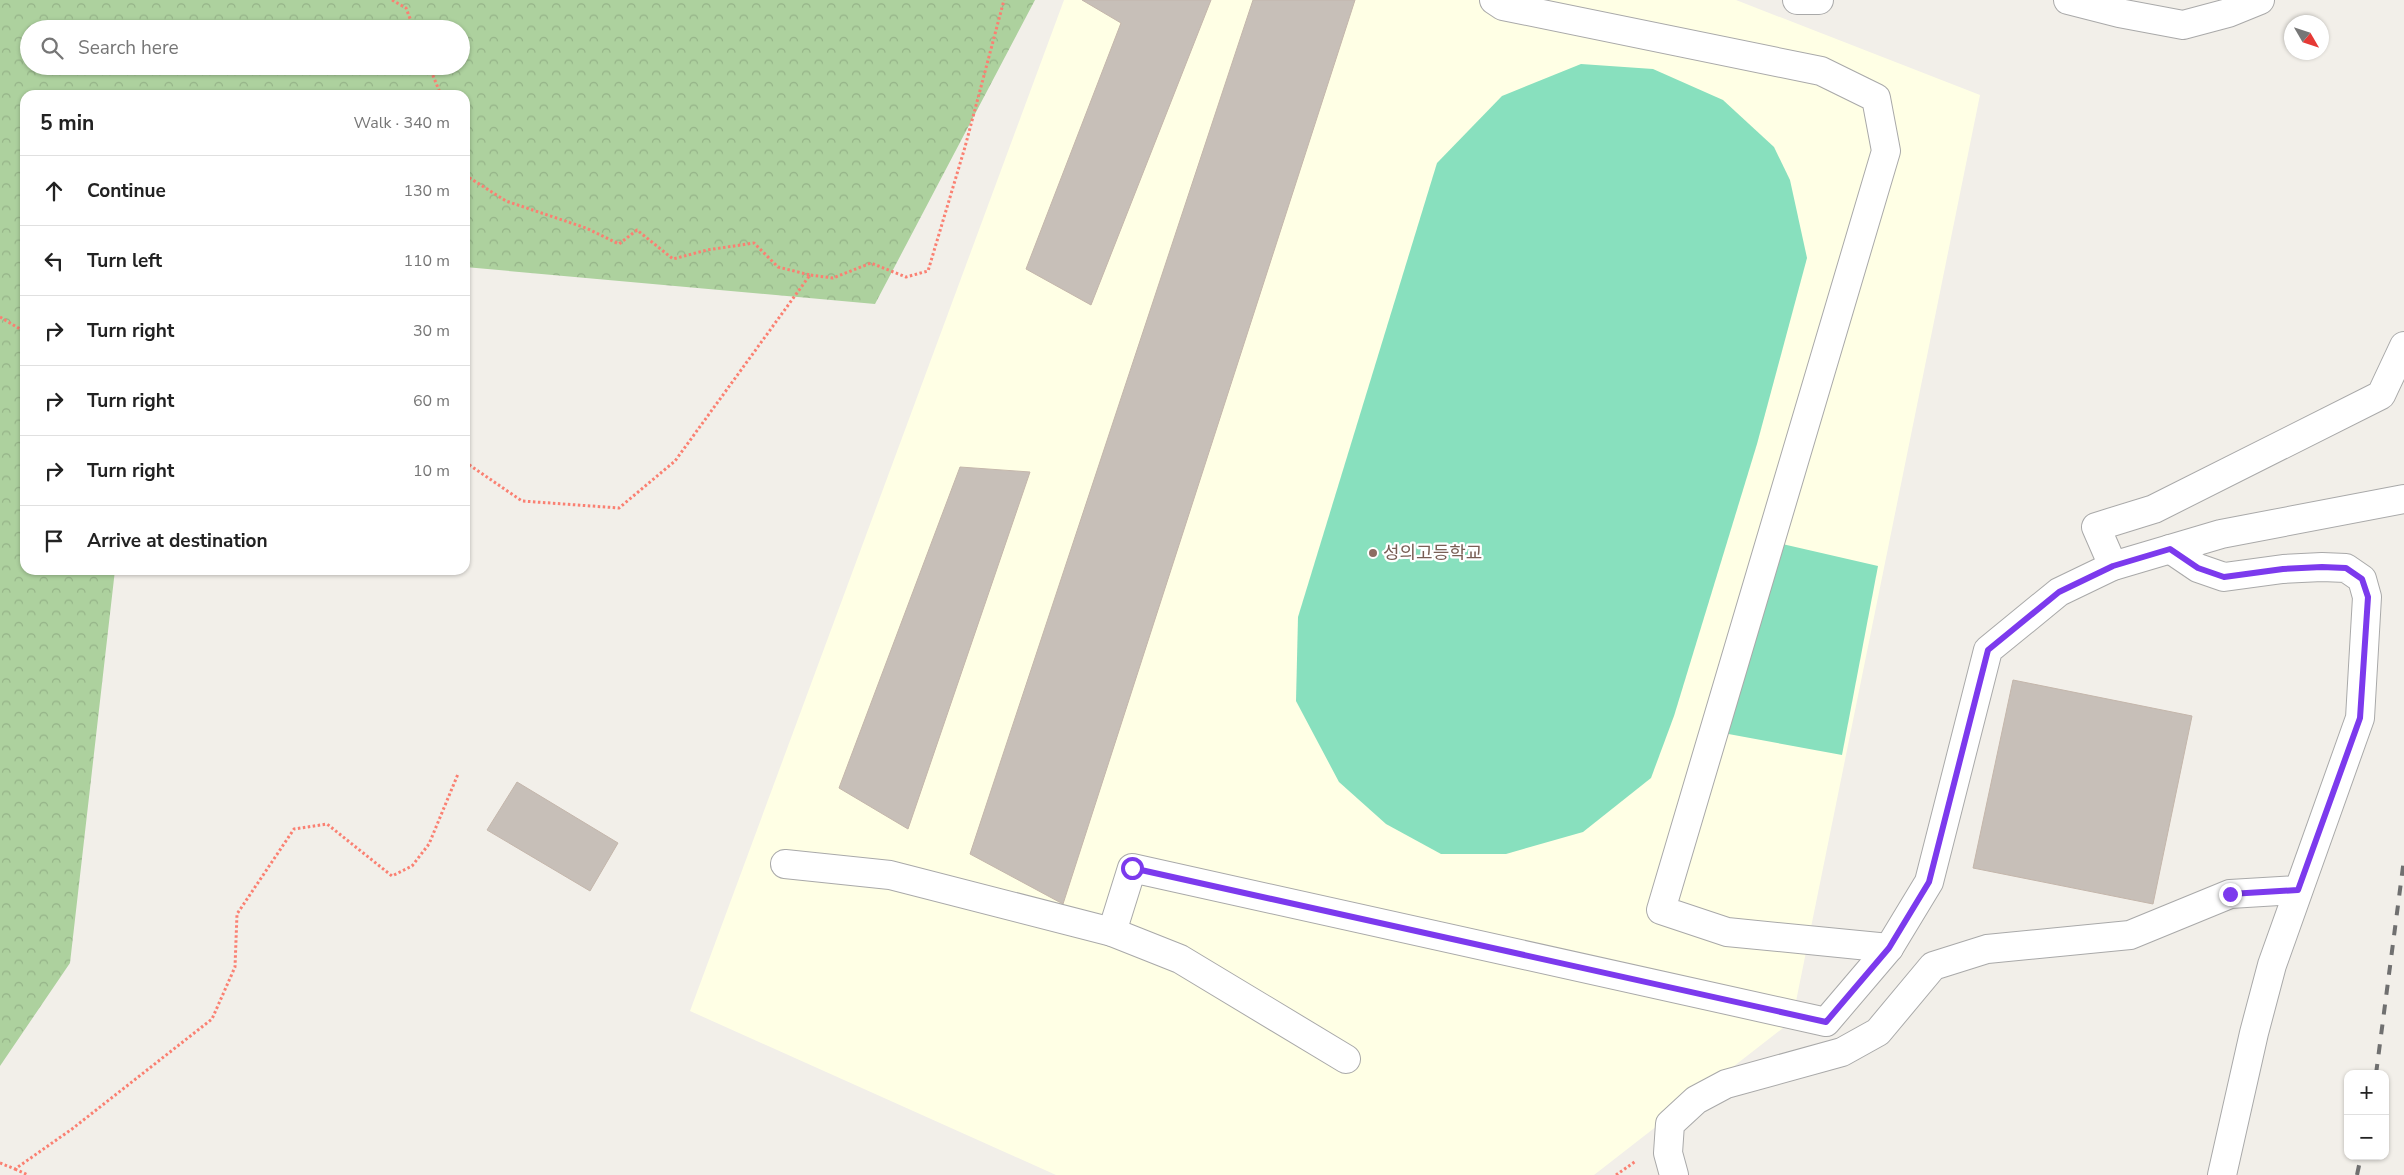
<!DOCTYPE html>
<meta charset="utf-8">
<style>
:root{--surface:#fff;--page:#f6f6f6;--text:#222;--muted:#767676;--line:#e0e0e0}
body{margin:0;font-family:"Nunito Sans","Noto Sans KR",sans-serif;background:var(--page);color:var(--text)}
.controls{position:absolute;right:15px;bottom:15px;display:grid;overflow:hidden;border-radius:10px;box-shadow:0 1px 4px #0004}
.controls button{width:45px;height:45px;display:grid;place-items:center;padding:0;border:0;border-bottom:1px solid var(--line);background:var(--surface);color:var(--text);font:25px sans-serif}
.compass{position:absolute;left:2284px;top:15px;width:45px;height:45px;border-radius:50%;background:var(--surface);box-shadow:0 1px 4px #0004;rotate:129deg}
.stop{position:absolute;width:15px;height:15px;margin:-11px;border:4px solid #7c3aed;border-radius:50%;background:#fff}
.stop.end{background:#7c3aed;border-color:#fff;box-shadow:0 1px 5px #0008}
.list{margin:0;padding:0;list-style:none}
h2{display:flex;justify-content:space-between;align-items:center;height:65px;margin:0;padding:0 20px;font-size:21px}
h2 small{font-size:16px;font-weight:400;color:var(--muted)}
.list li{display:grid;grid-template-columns:32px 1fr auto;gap:15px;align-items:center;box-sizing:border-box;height:70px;padding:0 20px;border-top:1px solid var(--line)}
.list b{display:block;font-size:19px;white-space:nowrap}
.list em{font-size:16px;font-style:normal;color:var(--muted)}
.icon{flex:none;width:28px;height:28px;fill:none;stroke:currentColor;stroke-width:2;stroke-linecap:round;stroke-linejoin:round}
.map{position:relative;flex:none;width:2404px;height:1175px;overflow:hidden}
.search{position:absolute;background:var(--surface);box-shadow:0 1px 4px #0004;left:20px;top:20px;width:450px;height:55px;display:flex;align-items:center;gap:12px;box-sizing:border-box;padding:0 18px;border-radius:28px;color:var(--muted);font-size:19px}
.panel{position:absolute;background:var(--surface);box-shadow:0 1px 4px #0004;left:20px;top:90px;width:450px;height:485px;border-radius:15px}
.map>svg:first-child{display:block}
.education{fill:#ffffe5}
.forest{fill:url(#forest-crowns);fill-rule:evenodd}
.pitch{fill:#88e0be}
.building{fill:#c7bfb8;stroke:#c4b6ab}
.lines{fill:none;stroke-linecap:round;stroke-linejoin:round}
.minor-casing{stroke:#a9a9a9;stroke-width:30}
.path{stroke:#fa8072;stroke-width:3;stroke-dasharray:2.5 2.5;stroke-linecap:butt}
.minor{stroke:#fff;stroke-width:28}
.rail{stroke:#707070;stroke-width:4;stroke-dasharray:10 10;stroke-linecap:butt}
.route{stroke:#7c3aed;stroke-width:6}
.education-dot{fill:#8d6e63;stroke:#fff;stroke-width:2}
.labels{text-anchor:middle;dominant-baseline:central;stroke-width:4.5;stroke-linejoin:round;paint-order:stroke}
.education-label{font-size:18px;fill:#785e54;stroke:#fff;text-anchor:start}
</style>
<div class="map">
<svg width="2404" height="1175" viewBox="0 0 2404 1175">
<defs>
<pattern id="forest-crowns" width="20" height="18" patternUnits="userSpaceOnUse" patternTransform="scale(1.25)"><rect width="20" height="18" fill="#add19e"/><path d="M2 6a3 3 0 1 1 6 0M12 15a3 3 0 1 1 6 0" fill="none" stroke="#95b388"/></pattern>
</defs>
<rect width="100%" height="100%" fill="#f2efe9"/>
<path class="education" d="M1064 0H1736L1980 95 1792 1021 1594 1175H1056L690 1011Z"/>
<path class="forest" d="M0 0H1035L875 304 465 267V95H25V570H115L70 963 0 1066ZM29 29H461V66H29Z"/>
<g class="pitch">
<path d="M1581 64 1653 69 1723 100 1774 147 1790 180 1807 258 1757 444 1674 716 1651 778 1583 832 1506 854H1441L1386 824 1339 782 1296 701 1298 617 1437 163 1502 96Z"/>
<path d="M1778 543 1878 566 1842 755 1723 733Z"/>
</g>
<g class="building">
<path d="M1082 0H1211L1091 305 1026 269 1121 23Z"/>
<path d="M1253 0H1355L1063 904 970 854Z"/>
<path d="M960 467 1030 472 908 829 839 788Z"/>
<path d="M2013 680 2192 716 2153 904 1973 868Z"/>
<path d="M517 782 618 843 590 891 487 830Z"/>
</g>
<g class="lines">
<g class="minor-casing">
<g id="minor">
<path d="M1494 0 1503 6 1821 71 1876 98 1886 151 1661 910 1727 932 1889 948"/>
<path d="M1797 0H1819"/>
<path d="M2068 0 2119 13 2183 25 2228 13 2260 0"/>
<path d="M2170 549 2198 568 2224 577 2283 569 2322 567 2346 568 2362 579 2367 597 2360 718 2272 965 2254 1033 2222 1175"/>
<path d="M2113 566 2096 527 2154 509 2381 395 2404 346"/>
<path d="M785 864 890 875 1112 932 1132 868 1826 1022 1889 948 1929 882 1988 650 2059 592 2113 566 2221 534 2404 499"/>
<path d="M1112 932 1180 959 1346 1059"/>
<path d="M1674 1175 1668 1153 1670 1124 1696 1100 1726 1084 1842 1052 1878 1032 1933 966 1987 949 2130 935 2230 894 2298 890"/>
</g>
</g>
<g class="path">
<path d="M392 0 406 8 414 29"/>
<path d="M429 66 441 95"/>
<path d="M465 175 506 201 586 228 619 244 637 230 673 259 707 250 754 243 778 267 810 275"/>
<path d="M0 317 25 332"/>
<path d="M465 462 522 501 619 508 675 461 810 275 833 278 871 263 906 277 928 271 965 147 1004 0"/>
<path d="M0 1163 15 1169 72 1129 212 1019 235 967 237 914 294 829 327 824 392 876 412 866 429 844 458 774"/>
<path d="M15 1169 28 1175"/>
<path d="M1616 1175 1636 1161"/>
</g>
<use href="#minor" class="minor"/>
<g class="rail">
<path d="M2376 1074 2404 859"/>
<path d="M2357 1175 2361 1156"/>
</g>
</g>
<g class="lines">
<path class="route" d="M1132 868 1826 1022 1889 948 1929 882 1988 650 2059 592 2113 566 2170 549 2198 568 2224 577 2283 569 2322 567 2346 568 2362 579 2368 597 2360 718 2298 890 2230 894"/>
</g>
<circle class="education-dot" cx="1373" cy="553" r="5"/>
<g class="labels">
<g class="education-label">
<text x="1383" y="553">성의고등학교</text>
</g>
</g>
</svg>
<div class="controls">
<button>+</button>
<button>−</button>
</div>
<svg class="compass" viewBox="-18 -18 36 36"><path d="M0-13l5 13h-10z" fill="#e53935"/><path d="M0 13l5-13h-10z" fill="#767676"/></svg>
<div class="stop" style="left:1132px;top:868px"></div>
<div class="stop end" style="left:2230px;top:894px"></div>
<div class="search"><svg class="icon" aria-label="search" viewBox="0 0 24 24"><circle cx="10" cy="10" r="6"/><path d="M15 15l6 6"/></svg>Search here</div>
<section class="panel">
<h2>5 min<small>Walk · 340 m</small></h2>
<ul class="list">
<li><svg class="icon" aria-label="ahead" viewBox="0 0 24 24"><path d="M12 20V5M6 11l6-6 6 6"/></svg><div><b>Continue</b></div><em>130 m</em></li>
<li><svg class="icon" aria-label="left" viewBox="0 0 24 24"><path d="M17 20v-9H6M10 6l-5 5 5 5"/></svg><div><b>Turn left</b></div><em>110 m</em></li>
<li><svg class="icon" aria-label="right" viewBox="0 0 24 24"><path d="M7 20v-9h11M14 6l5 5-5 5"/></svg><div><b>Turn right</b></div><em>30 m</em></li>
<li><svg class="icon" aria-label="right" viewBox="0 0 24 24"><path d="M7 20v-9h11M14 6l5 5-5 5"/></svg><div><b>Turn right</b></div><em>60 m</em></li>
<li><svg class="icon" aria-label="right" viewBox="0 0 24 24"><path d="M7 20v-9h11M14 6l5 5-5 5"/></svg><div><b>Turn right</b></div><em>10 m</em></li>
<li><svg class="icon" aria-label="arrive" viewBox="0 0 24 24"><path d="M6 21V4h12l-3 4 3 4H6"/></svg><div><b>Arrive at destination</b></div></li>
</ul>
</section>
</div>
